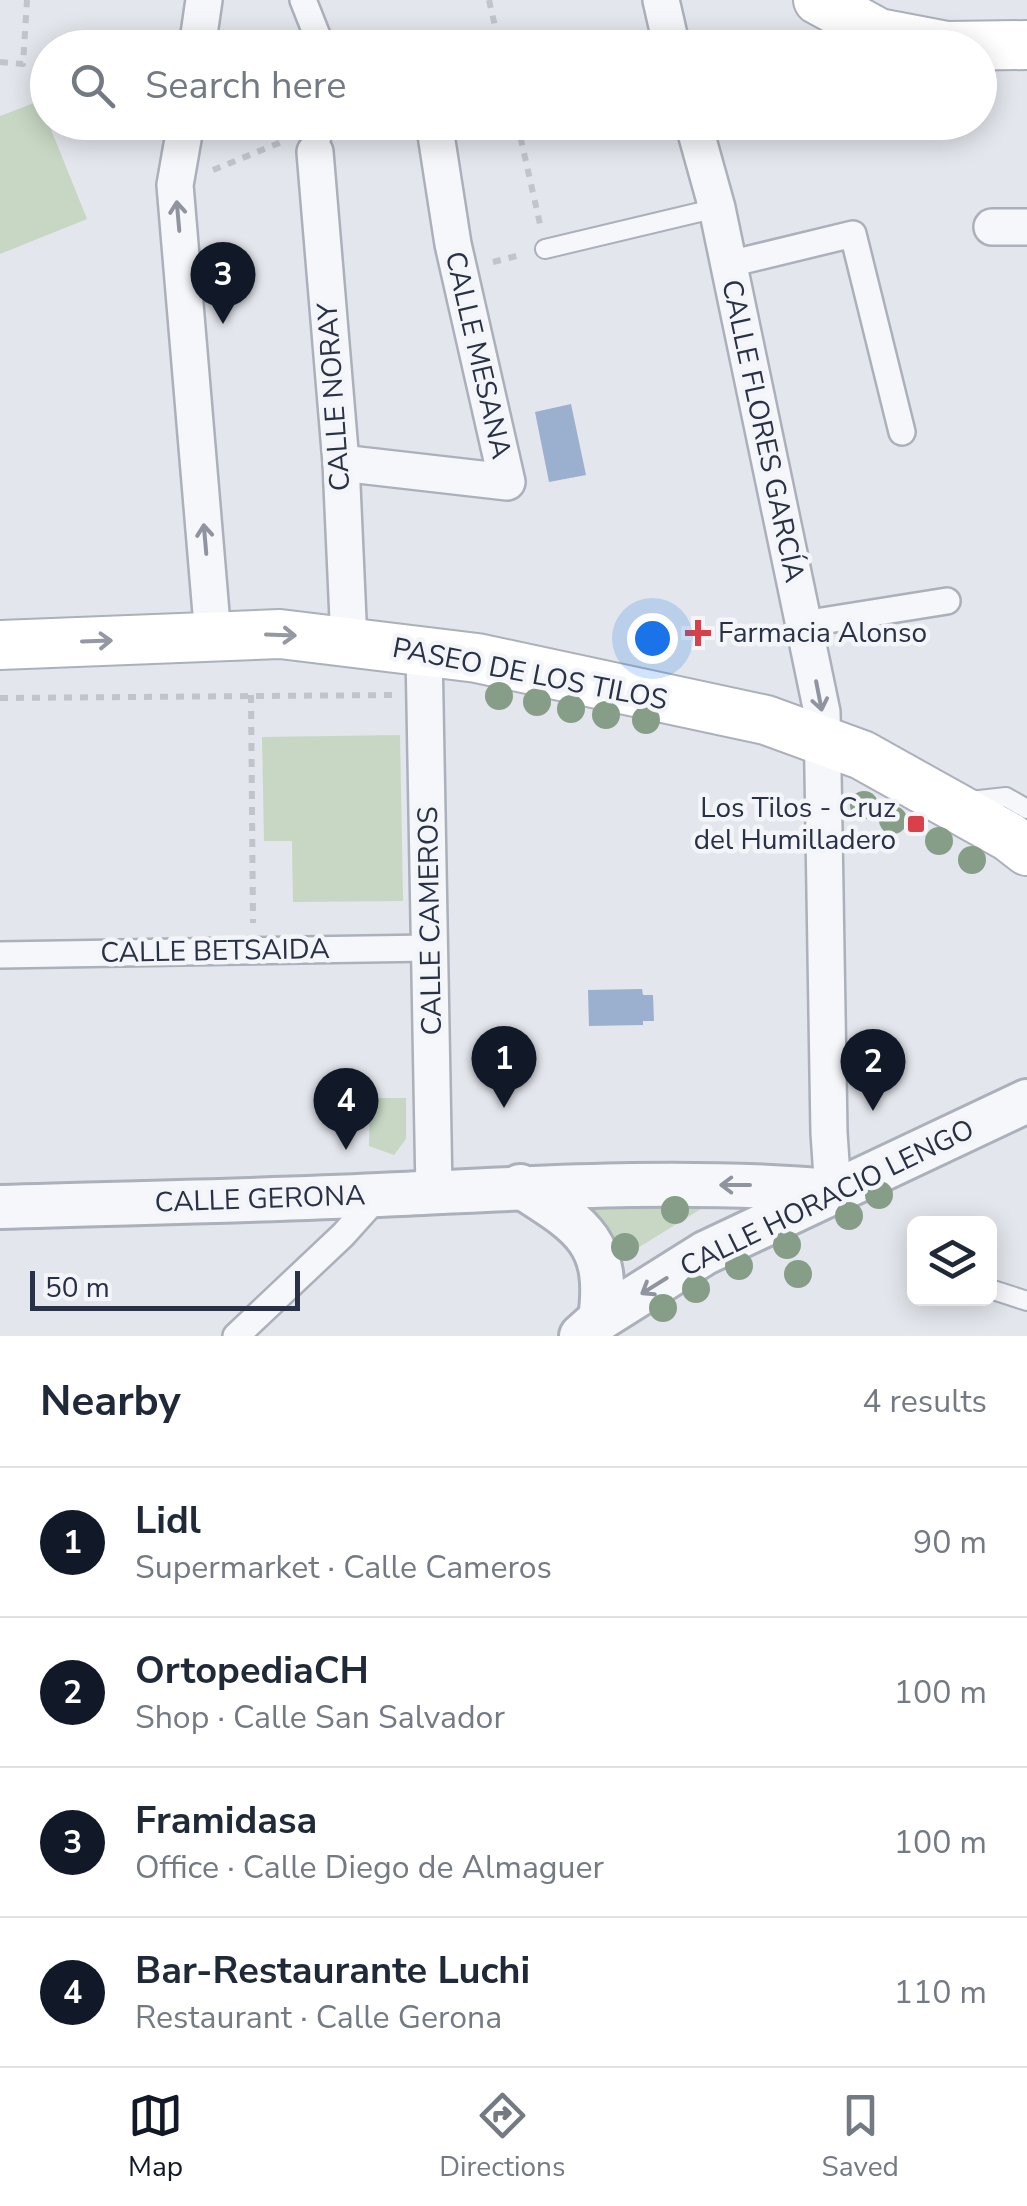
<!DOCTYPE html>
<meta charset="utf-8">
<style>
:root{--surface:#fff;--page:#f6f6f7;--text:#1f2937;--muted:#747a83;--line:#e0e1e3;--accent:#111827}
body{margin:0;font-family:"Nunito Sans",sans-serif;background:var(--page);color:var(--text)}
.controls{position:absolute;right:30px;bottom:30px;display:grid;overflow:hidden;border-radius:15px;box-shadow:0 5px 25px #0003}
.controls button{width:90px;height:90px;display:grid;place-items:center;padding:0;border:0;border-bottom:2px solid var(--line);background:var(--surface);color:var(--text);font:50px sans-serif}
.scale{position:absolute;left:30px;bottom:25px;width:270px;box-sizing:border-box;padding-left:10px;border:5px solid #293146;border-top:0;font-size:28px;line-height:35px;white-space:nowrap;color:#293146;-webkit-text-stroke:8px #f3f5f9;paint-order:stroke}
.you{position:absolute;left:652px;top:638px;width:35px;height:35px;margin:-25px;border:8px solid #fff;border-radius:50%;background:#1a73e8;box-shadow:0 0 0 15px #1a73e833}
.badge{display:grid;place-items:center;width:65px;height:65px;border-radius:50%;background:var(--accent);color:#fff;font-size:32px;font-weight:700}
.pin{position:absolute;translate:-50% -82px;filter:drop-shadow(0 2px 5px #0008)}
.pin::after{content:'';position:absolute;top:52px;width:35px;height:30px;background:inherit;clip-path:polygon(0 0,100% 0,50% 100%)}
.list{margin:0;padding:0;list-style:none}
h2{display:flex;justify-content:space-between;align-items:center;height:130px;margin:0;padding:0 40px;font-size:42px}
h2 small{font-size:32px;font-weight:400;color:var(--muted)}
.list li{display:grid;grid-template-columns:65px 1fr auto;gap:30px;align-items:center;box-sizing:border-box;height:150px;padding:0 40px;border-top:2px solid var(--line)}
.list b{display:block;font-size:38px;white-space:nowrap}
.list p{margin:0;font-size:32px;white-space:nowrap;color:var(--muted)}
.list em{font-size:32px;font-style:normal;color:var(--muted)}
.icon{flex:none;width:55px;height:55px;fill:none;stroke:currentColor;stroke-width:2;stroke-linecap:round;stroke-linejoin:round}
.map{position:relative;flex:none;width:1027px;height:1336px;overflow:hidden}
.search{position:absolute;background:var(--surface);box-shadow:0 5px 25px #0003;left:30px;right:30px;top:30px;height:110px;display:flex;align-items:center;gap:25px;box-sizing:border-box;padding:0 35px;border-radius:55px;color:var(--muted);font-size:38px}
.sheet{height:730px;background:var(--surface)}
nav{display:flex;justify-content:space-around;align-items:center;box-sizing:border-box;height:140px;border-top:2px solid var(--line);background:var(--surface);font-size:28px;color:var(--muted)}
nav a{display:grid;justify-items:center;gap:5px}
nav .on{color:var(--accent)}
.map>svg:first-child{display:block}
.green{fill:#c7d7c3}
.water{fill:#9bb0ce}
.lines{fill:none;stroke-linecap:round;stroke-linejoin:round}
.service-casing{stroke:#abb0ba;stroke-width:22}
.pedestrian-casing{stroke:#abb0ba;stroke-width:30}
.minor-casing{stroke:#abb0ba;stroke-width:40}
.tertiary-casing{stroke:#abb0ba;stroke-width:48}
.secondary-casing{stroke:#abb0ba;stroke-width:52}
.path{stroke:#c1c4cb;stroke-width:6;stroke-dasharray:8 8;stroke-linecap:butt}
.service{stroke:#f6f7fa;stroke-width:18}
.pedestrian{stroke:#f6f7fa;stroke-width:25}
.minor{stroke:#f6f7fa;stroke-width:35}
.tertiary{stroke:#f6f7fa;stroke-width:42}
.secondary{stroke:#fff;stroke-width:48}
.tree{fill:#869e87}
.oneway{stroke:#9094a0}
.oneway2{stroke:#9498a2}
.poi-dot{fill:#d9404a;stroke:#f3f5f9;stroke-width:4}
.labels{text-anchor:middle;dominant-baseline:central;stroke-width:9;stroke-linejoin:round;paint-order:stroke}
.street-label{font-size:28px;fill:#293146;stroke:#f3f5f9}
.poi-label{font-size:28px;fill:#293146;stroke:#f3f5f9;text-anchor:start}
</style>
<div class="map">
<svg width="1027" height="1336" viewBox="0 0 1027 1336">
<rect width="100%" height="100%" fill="#e3e6ec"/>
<g class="green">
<path d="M42 100 48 122 87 219 0 254V116Z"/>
<path d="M400 735 403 901 293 902 292 841H264L262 737Z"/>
<path d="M370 1098H406V1139L394 1155 369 1146Z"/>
<path d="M722 1196 615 1262 574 1201Z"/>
</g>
<g class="water">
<path d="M571 404 586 475 549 482 535 412Z"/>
<path d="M642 989 643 995H653L654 1021H643V1025L589 1026 588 990Z"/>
</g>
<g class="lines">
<g class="service-casing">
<g id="service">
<path d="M315 152 324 132 338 122"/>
<path d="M545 249 717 208"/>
<path d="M970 801 1006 797 1027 809"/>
<path d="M990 1289 1027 1301"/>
</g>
</g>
<g class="pedestrian-casing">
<g id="pedestrian">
<path d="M303 0 322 48"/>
<path d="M729 264 853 234 902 432"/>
<path d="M803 624 947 601"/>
<path d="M0 955 430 948"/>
<path d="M236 1336 343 1235 379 1195"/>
</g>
</g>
<g class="minor-casing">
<g id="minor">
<path d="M661 0 672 48"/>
<path d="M197 48 204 0"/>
<path d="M186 122 175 185 213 637"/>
<path d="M693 122 717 208 822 712 829 1133 833 1191"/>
<path d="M315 152 341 463 349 642"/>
<path d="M992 227H1027"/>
<path d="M341 463 507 482 453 244 434 122"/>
<path d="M424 651 434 1191"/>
</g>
</g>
<g class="tertiary-casing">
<g id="tertiary">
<path d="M520 1186C581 1225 611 1241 600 1319"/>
<path d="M0 1207C126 1203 253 1201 379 1195 530 1188 681 1178 833 1191"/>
<path d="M581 1336 600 1319 705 1253 1027 1101"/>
</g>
</g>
<g class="secondary-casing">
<g id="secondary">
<path d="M818 0 879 33 947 46 1027 45"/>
<path d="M0 645 280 634 477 658 766 720 862 755 1009 837 1027 851"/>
</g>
</g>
<g class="path">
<path d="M489 0 500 48"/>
<path d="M0 62 23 64 27 0"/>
<path d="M517 122 540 224"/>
<path d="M213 170 284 141"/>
<path d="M493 262 524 254"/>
<path d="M251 695 253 923"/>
<path d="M0 698 394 695"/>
</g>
<use href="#service" class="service"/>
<use href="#pedestrian" class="pedestrian"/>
<use href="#minor" class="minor"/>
<use href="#tertiary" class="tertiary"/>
<use href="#secondary" class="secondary"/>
</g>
<g class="tree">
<circle cx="499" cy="696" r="14"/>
<circle cx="537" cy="702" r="14"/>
<circle cx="571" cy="709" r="14"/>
<circle cx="606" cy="715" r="14"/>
<circle cx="646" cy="720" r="14"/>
<circle cx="864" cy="805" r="14"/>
<circle cx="893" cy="820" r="14"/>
<circle cx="939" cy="841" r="14"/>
<circle cx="972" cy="860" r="14"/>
<circle cx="879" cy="1195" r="14"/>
<circle cx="675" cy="1210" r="14"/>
<circle cx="849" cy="1216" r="14"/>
<circle cx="787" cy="1245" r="14"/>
<circle cx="625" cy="1247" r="14"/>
<circle cx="739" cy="1266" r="14"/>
<circle cx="798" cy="1274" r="14"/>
<circle cx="696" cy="1289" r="14"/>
<circle cx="663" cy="1308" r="14"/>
</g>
<defs><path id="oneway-shaft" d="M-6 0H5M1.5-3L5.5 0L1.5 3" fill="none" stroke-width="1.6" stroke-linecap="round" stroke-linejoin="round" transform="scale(2.5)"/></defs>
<g class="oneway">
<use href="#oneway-shaft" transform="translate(178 216) rotate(-95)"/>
<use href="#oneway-shaft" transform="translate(205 539) rotate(-95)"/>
<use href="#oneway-shaft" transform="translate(819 696) rotate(79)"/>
<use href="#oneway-shaft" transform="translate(735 1185) rotate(180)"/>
<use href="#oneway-shaft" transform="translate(654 1286) rotate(148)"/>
</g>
<g class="oneway2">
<use href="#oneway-shaft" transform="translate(281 635) rotate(2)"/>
<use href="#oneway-shaft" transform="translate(97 641) rotate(-2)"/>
</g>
<g class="poi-dot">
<path d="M693 618h10v10h10v10h-10v10h-10v-10h-10v-10h10z"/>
<rect x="906" y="814" width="20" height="20" rx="5"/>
</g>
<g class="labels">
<g class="street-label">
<text transform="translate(478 355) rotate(77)">CALLE MESANA</text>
<text transform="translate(334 397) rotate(-94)">CALLE NORAY</text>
<text transform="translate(763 431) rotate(78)">CALLE FLORES GARCÍA</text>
<text transform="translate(530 674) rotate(11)">PASEO DE LOS TILOS</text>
<text transform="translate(430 921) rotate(-91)">CALLE CAMEROS</text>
<text transform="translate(215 951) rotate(-1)">CALLE BETSAIDA</text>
<text transform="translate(827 1198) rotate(-26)">CALLE HORACIO LENGO</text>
<text transform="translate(260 1199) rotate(-2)">CALLE GERONA</text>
</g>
<g class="poi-label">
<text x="718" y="633">Farmacia Alonso</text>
<text x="896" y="808" text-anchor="end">Los Tilos - Cruz<tspan x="896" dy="32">del Humilladero</tspan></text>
</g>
</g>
</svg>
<div class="controls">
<button><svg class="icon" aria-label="layers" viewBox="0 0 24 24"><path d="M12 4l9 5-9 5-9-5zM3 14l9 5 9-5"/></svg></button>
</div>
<div class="scale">50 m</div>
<div class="you"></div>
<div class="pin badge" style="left:504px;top:1108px">1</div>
<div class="pin badge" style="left:873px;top:1111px">2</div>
<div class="pin badge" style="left:223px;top:324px">3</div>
<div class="pin badge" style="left:346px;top:1150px">4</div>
<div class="search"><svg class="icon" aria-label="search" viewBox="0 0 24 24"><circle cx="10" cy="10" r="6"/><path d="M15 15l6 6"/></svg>Search here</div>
</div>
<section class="sheet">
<h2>Nearby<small>4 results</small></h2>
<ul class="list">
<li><span class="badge">1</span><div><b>Lidl</b><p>Supermarket · Calle Cameros</p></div><em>90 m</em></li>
<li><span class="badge">2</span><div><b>OrtopediaCH</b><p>Shop · Calle San Salvador</p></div><em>100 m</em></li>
<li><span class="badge">3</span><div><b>Framidasa</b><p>Office · Calle Diego de Almaguer</p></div><em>100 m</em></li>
<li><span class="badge">4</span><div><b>Bar-Restaurante Luchi</b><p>Restaurant · Calle Gerona</p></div><em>110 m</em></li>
</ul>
</section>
<nav>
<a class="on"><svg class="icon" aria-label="map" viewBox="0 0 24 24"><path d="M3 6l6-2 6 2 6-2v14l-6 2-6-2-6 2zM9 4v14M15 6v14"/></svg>Map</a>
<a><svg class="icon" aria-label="directions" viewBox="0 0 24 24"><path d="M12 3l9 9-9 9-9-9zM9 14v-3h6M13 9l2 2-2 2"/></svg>Directions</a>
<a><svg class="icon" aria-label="saved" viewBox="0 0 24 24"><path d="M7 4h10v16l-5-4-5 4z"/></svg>Saved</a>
</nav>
